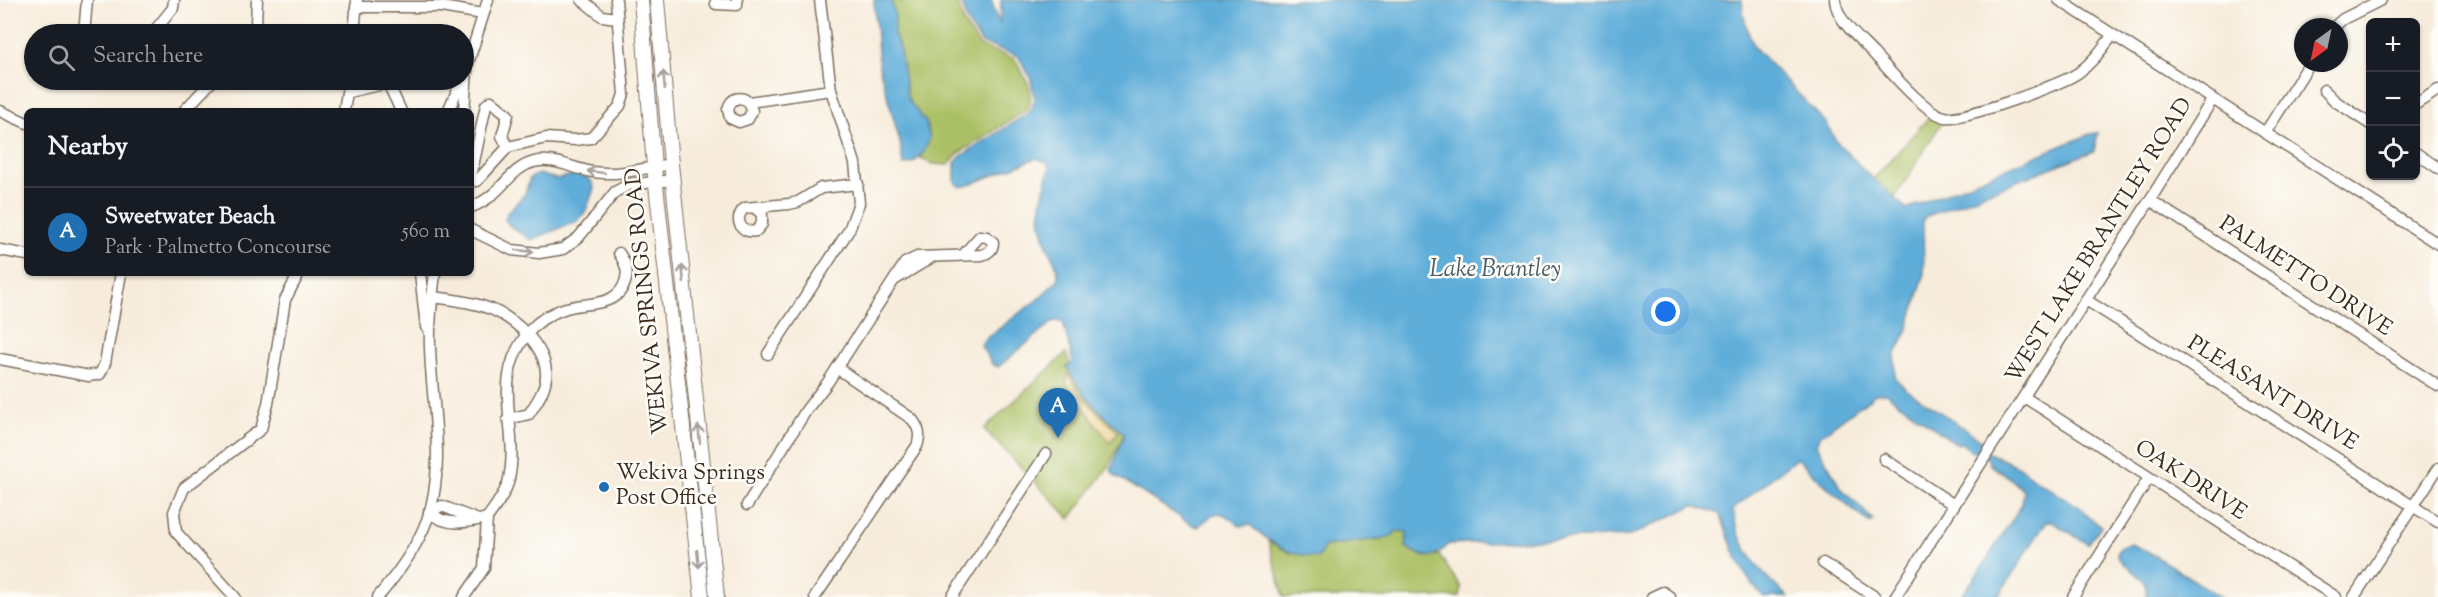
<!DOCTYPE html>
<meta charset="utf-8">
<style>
:root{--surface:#171b24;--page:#242831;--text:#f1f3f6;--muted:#9ea1a6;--line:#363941;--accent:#1f6fb2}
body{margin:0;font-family:"Sorts Mill Goudy",serif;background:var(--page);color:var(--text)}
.controls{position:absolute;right:18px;top:18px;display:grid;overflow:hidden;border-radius:9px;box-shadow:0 2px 4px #0004}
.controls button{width:54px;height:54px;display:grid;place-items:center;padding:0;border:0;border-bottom:2px solid var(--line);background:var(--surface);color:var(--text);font:30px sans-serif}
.compass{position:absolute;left:2294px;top:18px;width:54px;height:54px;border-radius:50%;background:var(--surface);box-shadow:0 2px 4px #0004;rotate:213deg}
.you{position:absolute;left:1666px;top:312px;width:21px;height:21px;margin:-15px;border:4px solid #fff;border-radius:50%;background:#1a73e8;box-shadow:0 0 0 9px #1a73e833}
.badge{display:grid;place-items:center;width:39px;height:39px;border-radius:50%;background:var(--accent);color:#fff;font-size:20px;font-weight:700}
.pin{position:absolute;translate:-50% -50px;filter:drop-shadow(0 2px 3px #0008)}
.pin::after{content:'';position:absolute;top:32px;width:21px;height:18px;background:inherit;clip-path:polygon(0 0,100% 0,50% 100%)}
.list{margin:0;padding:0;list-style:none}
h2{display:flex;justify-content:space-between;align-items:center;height:78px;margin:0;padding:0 24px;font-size:26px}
h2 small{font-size:20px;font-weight:400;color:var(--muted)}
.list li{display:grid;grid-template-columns:39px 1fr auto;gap:18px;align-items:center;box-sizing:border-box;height:90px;padding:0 24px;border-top:2px solid var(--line)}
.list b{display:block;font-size:22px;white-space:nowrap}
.list p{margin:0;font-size:20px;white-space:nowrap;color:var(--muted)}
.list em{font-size:20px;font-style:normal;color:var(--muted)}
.icon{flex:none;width:33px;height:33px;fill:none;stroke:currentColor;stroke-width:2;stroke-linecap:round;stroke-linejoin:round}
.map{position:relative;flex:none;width:2438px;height:597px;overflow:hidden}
.search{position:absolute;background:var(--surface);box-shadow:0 2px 4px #0004;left:24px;top:24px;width:450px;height:66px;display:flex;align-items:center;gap:15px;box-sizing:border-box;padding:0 21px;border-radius:33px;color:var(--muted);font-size:22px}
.panel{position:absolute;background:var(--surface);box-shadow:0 2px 4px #0004;left:24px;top:108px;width:450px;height:168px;border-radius:9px}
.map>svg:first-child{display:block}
.green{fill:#abc065;stroke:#737542;stroke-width:1.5}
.sand{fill:#eeda9e;stroke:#94825e;stroke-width:1.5}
.water{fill:#5fadd9;stroke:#4d6c7c;stroke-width:1.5}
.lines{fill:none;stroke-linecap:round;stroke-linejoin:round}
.minor-casing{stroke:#7d6e60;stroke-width:13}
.major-casing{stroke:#7d6e60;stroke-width:16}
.minor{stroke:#fff;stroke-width:10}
.major{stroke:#fff;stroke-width:14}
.oneway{stroke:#a79f9a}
.poi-dot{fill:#1f6fb2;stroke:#fdfcf7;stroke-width:2}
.labels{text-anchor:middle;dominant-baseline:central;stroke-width:5;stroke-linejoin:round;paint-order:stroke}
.street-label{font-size:22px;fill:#3b2a1e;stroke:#fdfcf7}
.poi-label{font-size:22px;fill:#3b2a1e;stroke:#fdfcf7;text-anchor:start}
.water-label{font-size:24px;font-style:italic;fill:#495e69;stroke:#fdfcf7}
</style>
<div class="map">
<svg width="2438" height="597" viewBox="0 0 2438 597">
<rect width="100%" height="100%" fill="#fdfcf7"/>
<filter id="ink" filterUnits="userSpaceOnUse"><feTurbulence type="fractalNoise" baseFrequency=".0167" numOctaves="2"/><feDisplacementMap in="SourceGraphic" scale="12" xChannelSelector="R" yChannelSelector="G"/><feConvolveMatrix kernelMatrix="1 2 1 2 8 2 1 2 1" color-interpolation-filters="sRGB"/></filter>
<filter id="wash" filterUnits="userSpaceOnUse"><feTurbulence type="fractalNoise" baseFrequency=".008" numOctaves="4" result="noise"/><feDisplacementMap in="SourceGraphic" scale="24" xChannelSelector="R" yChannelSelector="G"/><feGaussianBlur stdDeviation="1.35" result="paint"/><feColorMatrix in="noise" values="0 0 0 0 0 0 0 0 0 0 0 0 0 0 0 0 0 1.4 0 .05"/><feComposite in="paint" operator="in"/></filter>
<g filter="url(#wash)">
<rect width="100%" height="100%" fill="#f7ecdb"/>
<g class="green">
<path d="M891 0H957L964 24 980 46 1015 59C1024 76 1036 90 1028 109L959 153 948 165 932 164 919 157 924 152 926 122 908 100 899 46 894 34 895 15Z"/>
<path d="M1931 115 1942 122 1889 207 1867 186Z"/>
<path d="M1066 353 1070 364 1067 367 1085 396 1124 434 1109 466 1070 519 1033 480 1051 452 1045 449 1028 475 984 429Z"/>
<path d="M1395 531 1407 532 1406 547 1424 557 1439 555 1461 587 1460 597H1284L1268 541 1290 553 1325 546 1385 538Z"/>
</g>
<path class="sand" d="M1068 374 1082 397 1118 432 1110 443 1066 383Z"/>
<g class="water">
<path d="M874 0H891L895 15 894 34 899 46 908 100 926 122 930 138 924 152 913 163 903 165 900 142 879 66Z"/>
<path d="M961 0H991L1000 24 1001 0H1742C1743 19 1747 33 1756 49L1826 123 1836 141 1867 173 1907 209 2090 134 2098 133 2094 151 1925 217 1923 221 1924 276 1908 329 1895 356V378L1906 389 1980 439 1985 450 1991 454 2021 468 2034 479 2081 508 2088 517 2101 526 2088 544 2051 521 2046 522 1998 597H1960L1978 573 2022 504 2024 491 2009 477 1990 465C1987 454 1979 455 1972 451 1968 449 1964 445 1960 442L1958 444 1951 440 1885 393 1876 394 1820 436 1816 444 1842 489 1873 520 1870 523C1844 503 1820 481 1797 458L1733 509C1736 544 1762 575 1788 597H1764C1740 576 1731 543 1720 514L1694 505 1630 536 1449 544C1432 562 1425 558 1406 547L1407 532 1395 531 1394 535 1385 538 1325 546 1318 558C1287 554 1274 546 1250 525L1239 526C1219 508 1217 510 1198 527L1191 524 1113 474 1111 470 1124 434C1102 414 1081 394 1067 367L1073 362 1063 322 1054 321 998 367 992 364 981 346 983 341 1038 299 1058 280C1059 266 1052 258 1047 246 1035 214 1041 200 1050 168L1047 162 1036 158 969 185 960 187 955 182V163L961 156 1030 112 1035 99 1030 77 1018 56 982 43 967 22Z"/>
<path d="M538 174 557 179 577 174 588 178 593 183 594 189 586 211 578 221 531 240 511 227 505 220 507 213 525 194 530 178Z"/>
<path d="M2131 544 2147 551 2221 597H2146C2150 575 2126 572 2117 556 2118 546 2123 547 2131 544Z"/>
</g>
</g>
<g filter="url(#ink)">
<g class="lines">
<g class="minor-casing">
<g id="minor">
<path d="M582 0 602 16 617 18"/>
<path d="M716 0V4L737 5V0"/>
<path d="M1835 0C1837 21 1860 39 1874 54 1889 70 1925 113 1945 117 1962 121 2062 84 2078 73 2092 63 2102 49 2112 36"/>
<path d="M2059 0 2438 244"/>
<path d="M356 7H441L483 14"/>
<path d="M2334 27 2343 19 2381 0"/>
<path d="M84 34 87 0"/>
<path d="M152 34 173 8 174 0"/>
<path d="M252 34 256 25 257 0"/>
<path d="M354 34 357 0"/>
<path d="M464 76 488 0"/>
<path d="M388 83 401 111"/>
<path d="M2324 90 2335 101 2370 124"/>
<path d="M348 92 388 83 393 80"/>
<path d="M749 102 752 111 748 119 739 122 730 118 728 109C731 98 740 95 749 102L831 90"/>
<path d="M2416 104 2438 90"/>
<path d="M0 111 27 123"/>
<path d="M184 111 213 80"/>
<path d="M344 111 349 80"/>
<path d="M448 111 462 80"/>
<path d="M464 111 467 70"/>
<path d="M2265 133 2310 63"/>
<path d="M508 147 546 138 575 140 591 138 620 106 624 94 616 0"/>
<path d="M2416 153 2438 168"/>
<path d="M471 176 486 105 491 101 508 115 502 136 508 147"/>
<path d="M471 180 477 181 508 147"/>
<path d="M2150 200 2438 386"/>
<path d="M471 207C501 197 509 168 534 162 555 157 573 169 593 172 618 176 646 168 671 164"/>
<path d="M755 208 762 214V224L756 231C740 234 733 218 745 208L789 204 798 202 821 188 858 184"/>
<path d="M471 230 512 250 539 253 563 249 579 237 615 192 628 185 673 180"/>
<path d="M0 250 27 255"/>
<path d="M420 273 426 327"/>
<path d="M896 279 929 259"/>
<path d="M432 297C449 299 466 301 482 306 510 314 548 345 546 377 545 391 536 403 529 414L508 419"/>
<path d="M2086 300 2438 522"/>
<path d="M768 354 849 230 859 203 855 163 831 90 820 0"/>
<path d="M0 359 89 376 100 374 105 363 121 273"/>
<path d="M2024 397 2336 597"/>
<path d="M1884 459 1954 505"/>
<path d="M747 505 807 409 828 382 905 263 917 257 982 255C989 253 993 250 993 242L987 237 980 236 963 255"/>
<path d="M487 518C495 507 504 496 508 483 522 430 488 382 528 333 538 320 551 313 566 308 587 302 612 307 623 287 630 274 626 264 619 253"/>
<path d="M478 520 442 506 429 512C446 527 466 523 487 518"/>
<path d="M1823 563 1875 597"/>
<path d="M235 597 176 532 174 512 184 488 261 429 268 404 285 300 299 273"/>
<path d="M378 597C398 573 416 549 427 520 447 465 431 403 430 346 429 322 432 297 435 273"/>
<path d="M464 597 484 568 487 518"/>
<path d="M815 597 917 446C921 435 919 428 912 419L837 368"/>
<path d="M952 597 1046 454"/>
<path d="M1652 597 1663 592 1670 597"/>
<path d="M1895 597 2150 200 2212 100"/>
<path d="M2073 597 2149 478"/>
<path d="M2354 597 2438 468"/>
</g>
</g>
<g class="major-casing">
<g id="major">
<path d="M641 0 654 167 702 597"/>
<path d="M657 0 671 164 717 597"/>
</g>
</g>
<use href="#minor" class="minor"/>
<use href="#major" class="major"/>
</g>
<defs><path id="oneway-shaft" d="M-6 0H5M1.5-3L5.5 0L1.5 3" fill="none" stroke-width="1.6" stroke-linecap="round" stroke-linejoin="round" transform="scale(1.5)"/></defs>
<g class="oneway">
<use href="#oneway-shaft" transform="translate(664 80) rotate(-95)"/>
<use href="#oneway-shaft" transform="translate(596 172) rotate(-173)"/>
<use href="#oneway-shaft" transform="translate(525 251) rotate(6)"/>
<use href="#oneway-shaft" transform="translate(683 274) rotate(-96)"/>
<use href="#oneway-shaft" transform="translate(699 434) rotate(-96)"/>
<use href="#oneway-shaft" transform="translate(698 559) rotate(84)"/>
</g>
</g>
<circle class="poi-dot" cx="604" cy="487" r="6"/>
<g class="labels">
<g class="street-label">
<text transform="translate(2100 241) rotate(-58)">WEST LAKE BRANTLEY ROAD</text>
<text transform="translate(2305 277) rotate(33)">PALMETTO DRIVE</text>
<text transform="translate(648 301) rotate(-96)">WEKIVA SPRINGS ROAD</text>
<text transform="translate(2272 394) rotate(32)">PLEASANT DRIVE</text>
<text transform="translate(2190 481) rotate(33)">OAK DRIVE</text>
</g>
<g class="poi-label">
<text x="616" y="474">Wekiva Springs<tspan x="616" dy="25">Post Office</tspan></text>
</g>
<g class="water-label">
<text x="1495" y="270">Lake Brantley</text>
</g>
</g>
</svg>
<div class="controls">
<button>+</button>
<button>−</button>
<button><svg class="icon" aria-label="locate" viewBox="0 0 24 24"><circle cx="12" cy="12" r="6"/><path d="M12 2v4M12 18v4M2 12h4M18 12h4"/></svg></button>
</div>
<svg class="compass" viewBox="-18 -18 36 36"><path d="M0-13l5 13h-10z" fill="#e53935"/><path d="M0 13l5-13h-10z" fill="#9ea1a6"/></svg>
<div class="you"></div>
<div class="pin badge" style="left:1058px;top:438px">A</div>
<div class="search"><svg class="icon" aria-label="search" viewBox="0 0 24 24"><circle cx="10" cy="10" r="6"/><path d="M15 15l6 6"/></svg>Search here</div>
<section class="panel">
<h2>Nearby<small></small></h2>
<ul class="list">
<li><span class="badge">A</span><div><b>Sweetwater Beach</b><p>Park · Palmetto Concourse</p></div><em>560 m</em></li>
</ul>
</section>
</div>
